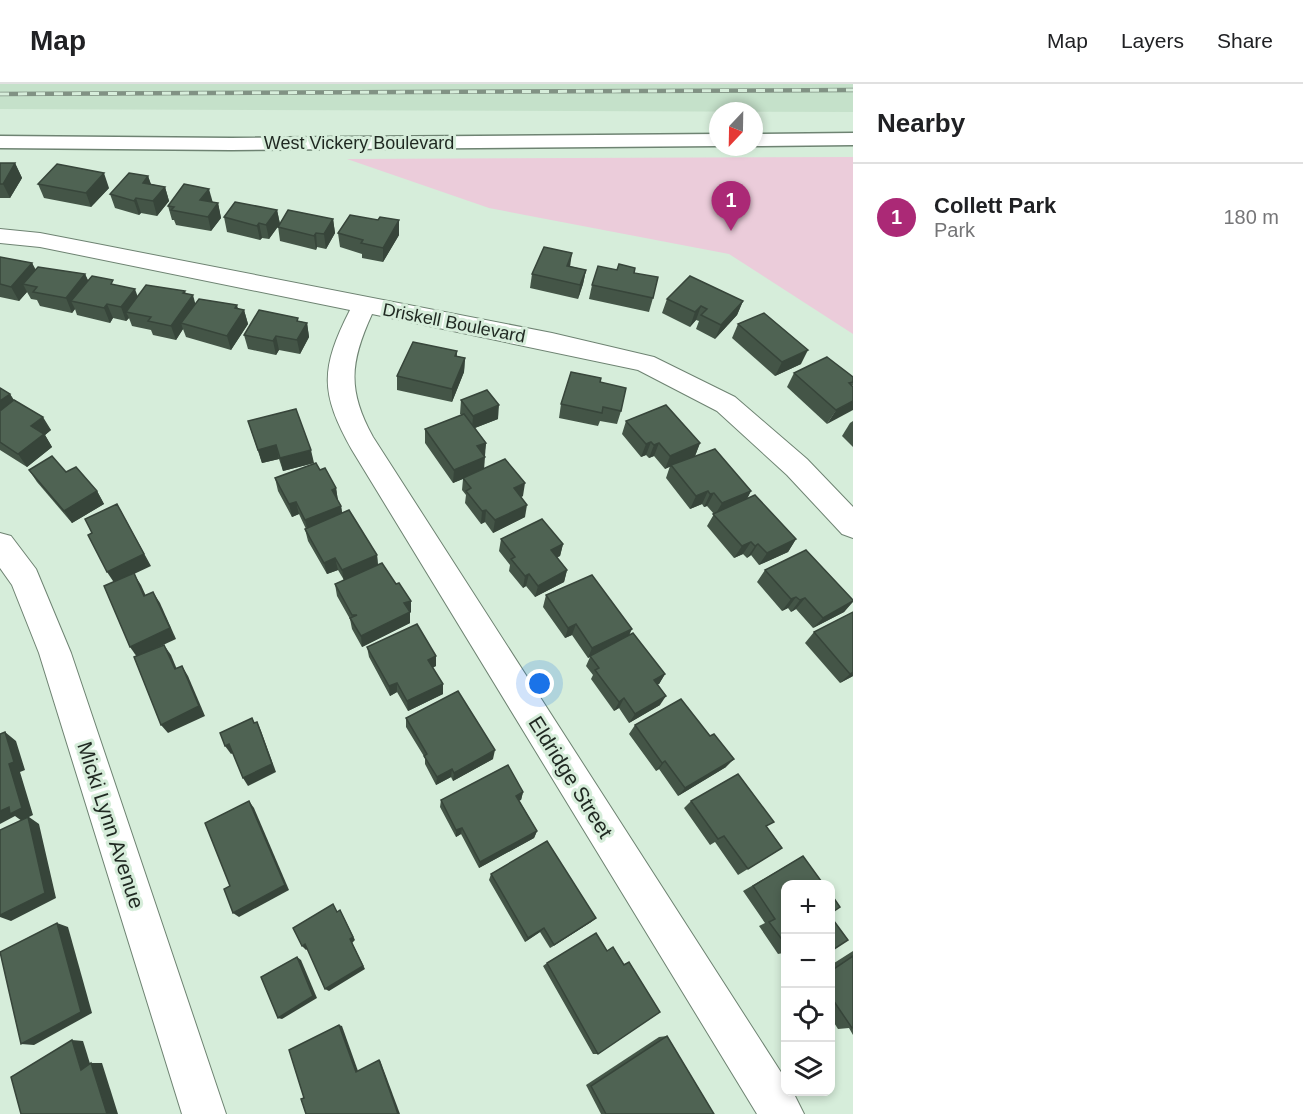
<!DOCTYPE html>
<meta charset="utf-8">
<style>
:root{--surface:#fff;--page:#f6f6f6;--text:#202124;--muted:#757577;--line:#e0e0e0;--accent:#ab2976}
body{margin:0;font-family:Helvetica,sans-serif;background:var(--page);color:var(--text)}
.controls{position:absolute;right:18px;bottom:18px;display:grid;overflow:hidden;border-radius:12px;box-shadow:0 3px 9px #0003}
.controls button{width:54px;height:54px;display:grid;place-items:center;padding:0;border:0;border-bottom:2px solid var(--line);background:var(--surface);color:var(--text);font:30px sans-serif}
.compass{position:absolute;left:709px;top:18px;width:54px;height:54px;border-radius:50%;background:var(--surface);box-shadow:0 3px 9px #0003;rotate:202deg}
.you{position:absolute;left:540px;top:600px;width:21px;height:21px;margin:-15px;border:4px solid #fff;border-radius:50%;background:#1a73e8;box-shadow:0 0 0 9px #1a73e833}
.badge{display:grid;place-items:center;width:39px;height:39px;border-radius:50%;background:var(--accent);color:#fff;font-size:20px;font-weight:700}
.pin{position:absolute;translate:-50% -50px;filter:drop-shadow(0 2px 3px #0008)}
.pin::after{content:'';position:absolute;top:32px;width:21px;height:18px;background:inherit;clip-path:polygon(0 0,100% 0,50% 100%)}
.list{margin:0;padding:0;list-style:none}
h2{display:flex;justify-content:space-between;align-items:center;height:78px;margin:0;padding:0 24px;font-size:26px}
h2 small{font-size:20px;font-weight:400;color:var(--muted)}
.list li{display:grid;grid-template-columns:39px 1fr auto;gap:18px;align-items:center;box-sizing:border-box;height:108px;padding:0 24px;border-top:2px solid var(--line)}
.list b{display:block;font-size:22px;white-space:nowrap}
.list p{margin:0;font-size:20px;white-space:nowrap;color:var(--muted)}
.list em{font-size:20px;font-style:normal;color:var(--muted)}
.icon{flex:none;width:33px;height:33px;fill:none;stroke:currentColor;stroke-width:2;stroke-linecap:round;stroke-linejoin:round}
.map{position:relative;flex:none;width:853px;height:1030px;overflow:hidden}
header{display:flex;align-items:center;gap:36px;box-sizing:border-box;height:84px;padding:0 30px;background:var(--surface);border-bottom:2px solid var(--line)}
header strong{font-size:28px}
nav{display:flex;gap:33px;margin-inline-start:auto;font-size:21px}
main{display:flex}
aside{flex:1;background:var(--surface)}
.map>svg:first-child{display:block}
.built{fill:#c5e1ca}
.green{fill:#ebccda}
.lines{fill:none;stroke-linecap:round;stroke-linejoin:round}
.minor-casing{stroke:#6e8372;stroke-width:2}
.secondary-casing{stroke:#6e8372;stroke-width:3}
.minor{fill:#fff;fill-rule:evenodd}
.secondary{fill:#fff;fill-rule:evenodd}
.rail-casing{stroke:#819284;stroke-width:4.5}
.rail{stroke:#d6edda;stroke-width:3;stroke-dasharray:9;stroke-linecap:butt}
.wall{fill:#445547}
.shaded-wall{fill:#37453a}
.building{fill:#4f6353;stroke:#37453a;stroke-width:1.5}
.labels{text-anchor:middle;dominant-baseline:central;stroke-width:6;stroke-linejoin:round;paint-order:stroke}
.far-street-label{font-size:18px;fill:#1f2821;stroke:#d6edda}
.street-label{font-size:21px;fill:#1f2821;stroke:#d6edda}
</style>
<header>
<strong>Map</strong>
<nav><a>Map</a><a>Layers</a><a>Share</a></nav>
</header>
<main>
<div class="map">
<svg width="853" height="1030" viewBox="0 0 853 1030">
<rect width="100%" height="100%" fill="#d6edda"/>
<path class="built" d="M0 0H853V28L0 25Z"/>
<path class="green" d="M853 73V250L729 170 489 124 347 75Z"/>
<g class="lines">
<g class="minor-casing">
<g id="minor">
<path d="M0 145 40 149 97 160 552 249 654 273 735 313 807 375 853 423V454L842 450 787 391 717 327 638 286 372 230C350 278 347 306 373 353L786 996V1008H793L804 1030H757L352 366C320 309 320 285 350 226L40 163 0 159Z"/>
<path d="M0 449 11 452 36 485 71 569 226 1030H182L39 569 12 501 0 484Z"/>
</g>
</g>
<g class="secondary-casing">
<g id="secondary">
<path d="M853 49V61L754 62V50Z"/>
<path d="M718 50V62L231 66 0 64V52L231 54Z"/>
</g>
</g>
<use href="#minor" class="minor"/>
<use href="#secondary" class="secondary"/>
<g class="rail-casing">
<path id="rail" d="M0 10 853 6"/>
</g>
<use href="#rail" class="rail"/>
</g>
<g class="wall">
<path d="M0 79H15L22 94 10 114H0Z"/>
<path d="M148 92 151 100 165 103 169 117 157 132 141 129 139 131 115 124 110 110Z"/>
<path d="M38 100 109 104 91 123 44 114Z"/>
<path d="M213 118 218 119 221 134 211 147 176 141 174 136H172L168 122Z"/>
<path d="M277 126 280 140 333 135 335 149 326 165 317 163 316 166 280 157 278 142 269 155 262 154 260 156 227 148 224 133Z"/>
<path d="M338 149 399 151 383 178 362 174V170L340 163Z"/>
<path d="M0 173 32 179 36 186 85 190 88 196 115 201 138 213 185 207V210L195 219 244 226 248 240 231 266 186 253 183 245 176 256 153 251 151 246 132 242 129 234 126 237 113 234 110 239 77 231 75 225 72 229 40 222 37 216 31 215 27 208 19 217 0 213Z"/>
<path d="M570 182 586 186 583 200 578 215 530 204 532 190Z"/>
<path d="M634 189 653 214 649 228 589 215 592 201Z"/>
<path d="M667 215 743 217 737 231 715 255 696 245 699 237 696 236 690 243 662 229Z"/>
<path d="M299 237 307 239 309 253 300 270 279 266 276 271 248 265 244 251Z"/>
<path d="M738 240 801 280 775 292 732 254Z"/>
<path d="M457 267V272L465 274 464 288 452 318 397 306V292Z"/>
<path d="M794 289 853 293V301L827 340 787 303Z"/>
<path d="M600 298 621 327 617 340 600 337 598 342 559 334 561 320Z"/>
<path d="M0 304 10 310 14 316 51 346 45 351 52 363 27 383 0 366Z"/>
<path d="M461 316 498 335 475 344 486 359 484 372V384L523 412 521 413 525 433 493 449 485 438 481 440 465 419 466 411 462 406 463 395 453 399 425 359V345L462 331 460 330Z"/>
<path d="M248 337 314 379 283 387 279 375 262 379Z"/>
<path d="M626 337 700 359 695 372 751 407 747 415 796 455 788 468 759 481 751 471 747 474 743 470 734 474 707 442 714 430 707 422 704 423 702 420 690 425 666 394 670 382 665 385 654 372 649 374 646 371 641 373 622 350Z"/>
<path d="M853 337V363L842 352 850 339Z"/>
<path d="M29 386 66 388 97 407 104 420 72 439 37 398Z"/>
<path d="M320 386 336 404 338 417 341 422 342 429 377 471 378 481 411 528H410V539L362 563 352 545 350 535 337 512 335 500 344 496 338 486 327 490 308 457 305 445H306L299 430 292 433 278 407 275 394Z"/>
<path d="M501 455 563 460 560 472 557 473 567 486 564 498 535 513 526 502 523 504 509 487 510 481 499 467Z"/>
<path d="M765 486 853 516V518L844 528 813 544 796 525 791 528 788 524 782 527 757 498Z"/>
<path d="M546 511 629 551 665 590 659 600H657L660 621 629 639 619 624 614 627 591 595 593 591 586 582 590 573 588 574 572 551 565 554 543 523Z"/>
<path d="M814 548 853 592 840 599 805 559Z"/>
<path d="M367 563 436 572V582L433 583 443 610 408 627 397 608 390 612 369 573Z"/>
<path d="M406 634 493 675 453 697 451 693 436 701 425 680V674L406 643Z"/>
<path d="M635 641 726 683 678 712 659 685 656 687 629 650Z"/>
<path d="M523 708 521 716H519L537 747 534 754 479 784 461 750 456 753 440 723 441 716Z"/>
<path d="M691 717 767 743 782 764 738 791 715 758 710 761 684 724Z"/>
<path d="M803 772 786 801V872L783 869 778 870 759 842 765 839 743 807Z"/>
<path d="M491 790 596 834 591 838 550 864 540 848 525 858 489 796Z"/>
<path d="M607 867 624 880 629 878 598 970H593L543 882 547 879Z"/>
<path d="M853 867V951L849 944 838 945 831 934V881Z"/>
<path d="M667 952 714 1030H601L586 1001 659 953Z"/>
</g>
<g class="shaded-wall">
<path d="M15 79 22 94 10 114 3 100Z"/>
<path d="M104 89 109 104 91 123 86 109Z"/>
<path d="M148 92 153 107 143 99Z"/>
<path d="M165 103 169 117 157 132 153 117Z"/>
<path d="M209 105 213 119 200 116Z"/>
<path d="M136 114 141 129 139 131 134 117Z"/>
<path d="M218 119 221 134 211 147 208 133Z"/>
<path d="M277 126 280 140 269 155 266 141Z"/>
<path d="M333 135 335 149 326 165 324 150Z"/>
<path d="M399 136V151L383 178V164Z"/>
<path d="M259 139 262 154 260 156 257 142Z"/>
<path d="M316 149 317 163 316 166 314 152Z"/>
<path d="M572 169 570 183 567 182Z"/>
<path d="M32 179 39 194 23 200 27 208 19 217 11 203Z"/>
<path d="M586 186 583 200 578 215 580 201Z"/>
<path d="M85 190 91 204 71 217 75 225 72 229 66 214Z"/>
<path d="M135 205 140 219 126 228 129 234 126 237 121 223Z"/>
<path d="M185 207 188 218 193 211 197 226 181 239 183 245 176 256 171 242Z"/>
<path d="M743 217 737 231 715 255 721 241Z"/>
<path d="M107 220 113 234 110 239 104 224Z"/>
<path d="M237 221 240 232 244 226 248 240 231 266 227 252 235 224Z"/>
<path d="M701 222 696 236 690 243 695 228Z"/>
<path d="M307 239 309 253 300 270 297 256Z"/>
<path d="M276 252 279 266 276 271 273 257Z"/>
<path d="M808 266 801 280 775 292 782 278Z"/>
<path d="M465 274 464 288 452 318V305Z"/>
<path d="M10 310 18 324 0 338V317Z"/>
<path d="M853 317V326L827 340 836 326Z"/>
<path d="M499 321 498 335 472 345 473 332Z"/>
<path d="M43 333 51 346 45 351 52 363 27 383 18 370 31 342Z"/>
<path d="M651 358 646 371 641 373 646 360Z"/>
<path d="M486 359 485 372 476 375 477 362Z"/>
<path d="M659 359 654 372 649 374 654 361Z"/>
<path d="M700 359 695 372 665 385 670 372Z"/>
<path d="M276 361 279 375 262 379 258 366Z"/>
<path d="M311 366 314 379 283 387 280 374Z"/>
<path d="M485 373 484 386 453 399 454 386Z"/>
<path d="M525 399 523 412 512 417 514 404Z"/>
<path d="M336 404 338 417 332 406Z"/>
<path d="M97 407 104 420 72 439 64 427Z"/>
<path d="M708 407 702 420 690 425 696 412Z"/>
<path d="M751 407 744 420 715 431 722 419Z"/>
<path d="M714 409 707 422 704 423 710 410Z"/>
<path d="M296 418 299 430 292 433 289 420Z"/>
<path d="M117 420 151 482 134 490 141 501 151 523 115 500 107 488Z"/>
<path d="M527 421 525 433 493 449 495 436Z"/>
<path d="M341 422 343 434 308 448 305 436Z"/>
<path d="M486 426 485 438 481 440 482 427Z"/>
<path d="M796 455 788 468 759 481 767 469Z"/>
<path d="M751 458 743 470 734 474 742 462Z"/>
<path d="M563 460 560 472 548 478 551 466Z"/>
<path d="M758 460 751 471 747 474 755 462Z"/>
<path d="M377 471 378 483 344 498 342 486Z"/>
<path d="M335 474 338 486 327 490 324 479Z"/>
<path d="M567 486 564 498 535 513 538 502Z"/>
<path d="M529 490 526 502 523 504 525 492Z"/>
<path d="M153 508 160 519 176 555 137 573 130 563Z"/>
<path d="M796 513 788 524 782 527 791 515Z"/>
<path d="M805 514 796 525 791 528 800 516Z"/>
<path d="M411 517V528L405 530 404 519Z"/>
<path d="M853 517 844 528 813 544 823 534Z"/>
<path d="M410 528V539L362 563 361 552Z"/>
<path d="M576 540 572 551 565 554 568 544Z"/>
<path d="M632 545 627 556 588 574 592 564Z"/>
<path d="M164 561 171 571 181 595 175 585Z"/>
<path d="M436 572V582L428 586V576Z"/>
<path d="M182 582 188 592 205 632 168 649 161 641Z"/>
<path d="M853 588V592L840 599 850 590Z"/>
<path d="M665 590 659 600 648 605 654 596Z"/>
<path d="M397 599V608L390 612 389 602Z"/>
<path d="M443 600V610L408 627 407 617Z"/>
<path d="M666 612 660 621 629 639 635 630Z"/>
<path d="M624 614 619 624 614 627 619 618Z"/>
<path d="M257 638 261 647 276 688 248 702 243 694Z"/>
<path d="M5 648 16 657 25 686 20 688 33 731 29 733 39 740 56 814 11 837 0 833V831L22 737 15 732 0 740V727L9 680Z"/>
<path d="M229 660 235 668 231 670 225 662Z"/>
<path d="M495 666 493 675 453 697 454 689Z"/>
<path d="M734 675 726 683 678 712 685 704Z"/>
<path d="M665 677 659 685 656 687 662 679Z"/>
<path d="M452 685 451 693 436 701 437 693Z"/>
<path d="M523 708 521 716 514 719 516 712Z"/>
<path d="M249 717 254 724 289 806 239 833 233 829Z"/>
<path d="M462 744 461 750 456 753V746Z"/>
<path d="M537 747 534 754 479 784 480 778Z"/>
<path d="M340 826 355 856 352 859 365 885 329 907 325 905 350 855Z"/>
<path d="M596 834 591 838 550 864 554 861Z"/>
<path d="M57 839 68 843 92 929 34 961 21 960Z"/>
<path d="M544 844 540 848 525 858 528 854Z"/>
<path d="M305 860 309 864 306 866 302 862Z"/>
<path d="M297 873 301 876 317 914 282 935 278 934Z"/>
<path d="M339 941 342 942 358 987 356 988Z"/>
<path d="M72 956 83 957 92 986H81Z"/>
<path d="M379 976H380L400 1030H398Z"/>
<path d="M91 979H102L118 1030H107Z"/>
</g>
<g class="building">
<path d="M0 79H15L3 100H0Z"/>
<path d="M57 80 104 89 86 109 38 100Z"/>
<path d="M129 89 148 92 143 99 165 103 153 117 136 114 134 117 110 110Z"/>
<path d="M184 100 209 105 200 116 218 119 208 133 171 126 174 123 168 122Z"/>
<path d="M235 118 277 126 266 141 259 139 257 142 224 133Z"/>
<path d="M288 126 333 135 324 150 316 149 314 152 278 143Z"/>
<path d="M350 131 378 136 380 133 399 136 383 164 361 159 363 156 338 149Z"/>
<path d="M544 163 572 169 567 182 586 186 580 201 532 190Z"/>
<path d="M0 173 32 179 11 203 0 200Z"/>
<path d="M619 180 635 184 634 189 658 193 653 214 592 201 598 182 617 186Z"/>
<path d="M38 183 85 190 66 214 33 208 37 203 23 200Z"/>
<path d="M92 192 113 196 111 200 135 205 121 223 107 220 104 224 71 217Z"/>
<path d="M690 192 743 217 721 241 701 231 707 225 701 222 695 228 667 215Z"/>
<path d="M146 201 185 207 183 209 193 211 171 242 148 237 151 233 126 228Z"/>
<path d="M199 215 237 221 235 224 244 226 227 252 181 239Z"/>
<path d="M259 226 298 234 297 237 307 239 297 256 276 252 273 257 244 251Z"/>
<path d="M764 229 808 266 782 278 738 240Z"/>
<path d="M413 258 457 267 455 272 465 274 452 305 397 292Z"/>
<path d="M827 273 853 293V298L849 299 853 303V317L836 326 794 289Z"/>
<path d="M571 288 601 294 600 298 626 304 621 327 603 323 602 329 561 320Z"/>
<path d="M0 304 10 310 0 317Z"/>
<path d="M487 306 499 321 473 332 461 316Z"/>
<path d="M14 316 43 333 31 342 44 350 18 370 0 358V327Z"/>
<path d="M666 321 700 359 670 372 659 359 654 361 651 358 646 360 626 337Z"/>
<path d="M296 325 311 366 280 374 276 361 258 366 248 337Z"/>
<path d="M464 330 486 359 477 362 485 373 454 386 425 345Z"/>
<path d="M715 365 751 407 722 419 714 409 710 410 708 407 696 412 671 381Z"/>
<path d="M52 372 66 388 76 383 97 407 64 427 29 386Z"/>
<path d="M505 375 525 399 514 404 527 421 495 436 486 426 482 427 466 407 471 404 463 394Z"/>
<path d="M316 379 320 386 325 384 336 404 332 406 341 422 305 436 296 418 289 420 275 394Z"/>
<path d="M755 411 796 455 767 469 758 460 755 462 751 458 742 462 713 430Z"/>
<path d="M117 420 144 470 107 488 88 451 92 449 85 435Z"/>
<path d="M349 426 377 471 342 486 335 474 324 479 305 445Z"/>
<path d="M542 435 563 460 551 466 567 486 538 502 529 490 525 492 511 475 515 473 501 455Z"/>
<path d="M806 466 853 516V517L823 534 805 514 800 516 796 513 791 515 765 486Z"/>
<path d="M382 479 396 500 399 499 411 517 404 519 410 528 361 552 350 534 357 531H352L335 500Z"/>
<path d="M134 489 144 512 153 508 170 544 130 563 104 502Z"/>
<path d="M592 491 632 545 592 564 576 540 568 544 546 511Z"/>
<path d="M853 528V588L850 590 814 548Z"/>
<path d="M417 540 436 572 428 576 443 600 407 617 397 599 389 602 367 563Z"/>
<path d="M633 549 665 590 654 596 666 612 635 630 624 614 619 618 595 586 599 584 590 572Z"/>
<path d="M164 561 175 585 182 582 199 622 161 641 134 573Z"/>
<path d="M458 607 495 666 454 689 452 685 437 693 424 672 427 670 406 634Z"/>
<path d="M681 615 710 652 714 650 734 675 685 704 665 677 662 679 635 641Z"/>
<path d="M252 634 254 639 257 638 272 680 243 694 229 660 225 662 220 649Z"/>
<path d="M5 648 14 678 9 680 22 724 10 730 9 723 0 727V650Z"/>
<path d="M508 681 523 708 516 712 537 747 480 778 462 744 456 746 441 716Z"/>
<path d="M738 690 774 738 766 742 782 764 748 785 724 752 718 755 691 717Z"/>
<path d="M249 717 285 801 233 829 224 805 230 802 205 739Z"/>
<path d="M28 733 45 809 0 831V746Z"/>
<path d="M547 757 596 834 554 861 544 844 528 854 491 790Z"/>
<path d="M803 772 824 801H786V861L769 838 775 835 753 802Z"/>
<path d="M831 810 840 823 831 829Z"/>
<path d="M333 820 337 828 340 826 353 853 350 855 363 882 325 905 305 860 302 862 293 844Z"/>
<path d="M831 833 848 856 831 867Z"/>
<path d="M57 839 81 928 21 960 0 868Z"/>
<path d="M596 849 607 867 613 863 624 881 629 878 660 928 598 970 547 879Z"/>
<path d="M853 872V943L852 944 831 913V887Z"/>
<path d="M297 873 313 912 278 934 261 893Z"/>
<path d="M339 941 356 988 379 976 398 1030H306L301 1015 304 1014 289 966Z"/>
<path d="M667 952 714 1030H606L591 1002Z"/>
<path d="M72 956 81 986 91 979 107 1030H21L11 993Z"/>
</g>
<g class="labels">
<g class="far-street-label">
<text x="359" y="59">West Vickery Boulevard</text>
<text transform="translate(454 239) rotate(11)">Driskell Boulevard</text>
</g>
<g class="street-label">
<text transform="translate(571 693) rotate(58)">Eldridge Street</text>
<text transform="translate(111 741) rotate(72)">Micki Lynn Avenue</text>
</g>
</g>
</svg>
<div class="controls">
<button>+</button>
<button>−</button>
<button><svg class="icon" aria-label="locate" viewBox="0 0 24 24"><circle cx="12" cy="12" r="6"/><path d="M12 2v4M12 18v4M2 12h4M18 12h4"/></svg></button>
<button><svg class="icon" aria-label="layers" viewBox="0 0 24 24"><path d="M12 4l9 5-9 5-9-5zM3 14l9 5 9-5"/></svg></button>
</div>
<svg class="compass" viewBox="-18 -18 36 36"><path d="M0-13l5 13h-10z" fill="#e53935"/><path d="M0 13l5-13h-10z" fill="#757577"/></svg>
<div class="you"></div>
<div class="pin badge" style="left:731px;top:147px">1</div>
</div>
<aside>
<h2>Nearby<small></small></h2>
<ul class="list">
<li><span class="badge">1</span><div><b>Collett Park</b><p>Park</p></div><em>180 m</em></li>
</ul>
</aside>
</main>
